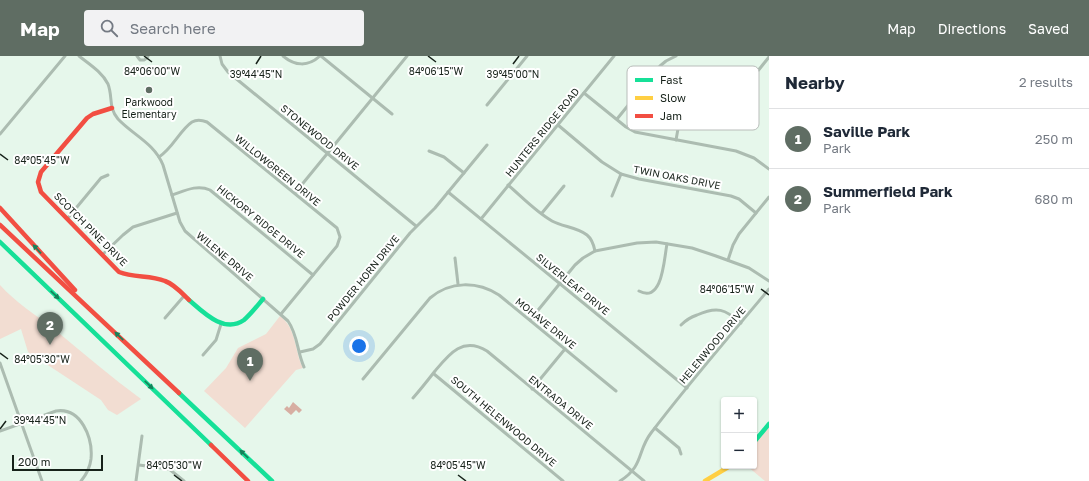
<!DOCTYPE html>
<meta charset="utf-8">
<style>
:root{--surface:#fff;--page:#f2f2f3;--text:#1f2937;--muted:#747a83;--line:#e0e1e3;--accent:#5f6d63}
body{margin:0;font-family:"Golos Text",sans-serif;background:var(--page);color:var(--text)}
.controls{position:absolute;right:12px;bottom:12px;display:grid;overflow:hidden;border-radius:4px;box-shadow:0 1px 3px #0004}
.controls button{width:36px;height:36px;display:grid;place-items:center;padding:0;border:0;border-bottom:1px solid var(--line);background:var(--surface);color:var(--text);font:20px sans-serif}
.scale{position:absolute;left:12px;bottom:10px;width:91px;box-sizing:border-box;padding-left:4px;border:2px solid #17221a;border-top:0;font-size:11px;line-height:14px;white-space:nowrap;color:#17221a;-webkit-text-stroke:3px #fff;paint-order:stroke}
.you{position:absolute;left:359px;top:290px;width:14px;height:14px;margin:-10px;border:3px solid #fff;border-radius:50%;background:#1a73e8;box-shadow:0 0 0 6px #1a73e833}
.badge{display:grid;place-items:center;width:26px;height:26px;border-radius:50%;background:var(--accent);color:#fff;font-size:13px;font-weight:700}
.pin{position:absolute;translate:-50% -33px;filter:drop-shadow(0 1px 2px #0008)}
.pin::after{content:'';position:absolute;top:21px;width:14px;height:12px;background:inherit;clip-path:polygon(0 0,100% 0,50% 100%)}
.list{margin:0;padding:0;list-style:none}
h2{display:flex;justify-content:space-between;align-items:center;height:52px;margin:0;padding:0 16px;font-size:17px}
h2 small{font-size:13px;font-weight:400;color:var(--muted)}
.list li{display:grid;grid-template-columns:26px 1fr auto;gap:12px;align-items:center;box-sizing:border-box;height:60px;padding:0 16px;border-top:1px solid var(--line)}
.list b{display:block;font-size:15px;white-space:nowrap}
.list p{margin:0;font-size:13px;white-space:nowrap;color:var(--muted)}
.list em{font-size:13px;font-style:normal;color:var(--muted)}
.icon{flex:none;width:22px;height:22px;fill:none;stroke:currentColor;stroke-width:2;stroke-linecap:round;stroke-linejoin:round}
.map{position:relative;flex:none;width:769px;height:425px;overflow:hidden}
header{display:flex;align-items:center;gap:24px;box-sizing:border-box;height:56px;padding:0 20px;background:var(--accent);color:#fff}
header strong{font-size:19px}
nav{display:flex;gap:22px;margin-inline-start:auto;font-size:14px}
.search{width:280px;height:36px;background:var(--page);display:flex;align-items:center;gap:10px;box-sizing:border-box;padding:0 14px;border-radius:4px;color:var(--muted);font-size:15px}
main{display:flex}
aside{flex:1;background:var(--surface)}
.map>svg:first-child{display:block}
.green{fill:#f2ddd2}
.water{fill:#d7aea2}
.lines{fill:none;stroke-linecap:round;stroke-linejoin:round}
.street{stroke:#acbcb1;stroke-width:3}
.fast{stroke:#16e098;stroke-width:4.5}
.slow{stroke:#ffcf43;stroke-width:4.5}
.jam{stroke:#f24e42;stroke-width:4.5}
.oneway{fill:#168159}
.ticks{fill:none;stroke:#17221a;stroke-width:1.5}
.poi-dot{fill:#5f6d63;stroke:#fff;stroke-width:1.5}
.labels{text-anchor:middle;dominant-baseline:central;stroke-width:4;stroke-linejoin:round;paint-order:stroke}
.poi-label{font-size:10px;fill:#17221a;stroke:#fff}
.street-label{font-size:10px;fill:#17221a;stroke:#fff}
.key{fill:#fff;stroke:#b9bdba;stroke-width:1}
.key-label{font-size:11px;fill:#17221a}
.ticks-label{font-size:10px;text-anchor:middle;fill:#17221a;stroke:#fff;stroke-width:4;stroke-linejoin:round;paint-order:stroke}
</style>
<header>
<strong>Map</strong>
<div class="search"><svg class="icon" aria-label="search" viewBox="0 0 24 24"><circle cx="10" cy="10" r="6"/><path d="M15 15l6 6"/></svg>Search here</div>
<nav><a>Map</a><a>Directions</a><a>Saved</a></nav>
</header>
<main>
<div class="map">
<svg width="769" height="425" viewBox="0 0 769 425">
<rect width="100%" height="100%" fill="#e6f7eb"/>
<g class="green">
<path d="M0 229C15 246 36 259 54 273 83 297 111 321 141 343L117 359 108 354 101 344 28 296 21 273 0 283Z"/>
<path d="M280 260C297 273 294 294 303 312L296 314 245 372 204 335 226 312 238 292 266 278Z"/>
<path d="M769 368V425H765L747 410H754V386Z"/>
</g>
<path class="water" d="M293 346 302 354 299 357 296 354 291 359 284 353 287 350 289 352Z"/>
<g class="lines">
<g class="street">
<path d="M79 0C89 8 102 16 108 28 113 41 108 51 118 63 133 79 154 87 163 109L180 166 185 175 288 265C298 279 297 296 304 311"/>
<path d="M137 0 140 4H144L147 2 148 0"/>
<path d="M220 0 222 8 228 16 416 170"/>
<path d="M283 0C295 10 308 11 320 0"/>
<path d="M321 0 392 58"/>
<path d="M584 37 626 71 635 76 736 95 754 102 769 113"/>
<path d="M487 49 527 0"/>
<path d="M733 51 745 31 769 1"/>
<path d="M617 63 660 10 666 5 676 0"/>
<path d="M558 69 602 106 621 118 639 123 731 140 739 143 756 157"/>
<path d="M0 78 65 0"/>
<path d="M676 84 681 56 688 44"/>
<path d="M429 95 444 101 464 117"/>
<path d="M159 101C173 92 180 74 192 66 197 63 202 64 207 66L337 172 340 181 337 190 281 258"/>
<path d="M508 129C522 141 536 156 552 165 563 171 577 171 587 179 592 183 594 190 595 195"/>
<path d="M448 136 687 332"/>
<path d="M295 137 407 0"/>
<path d="M172 139C184 135 197 128 210 134L313 219"/>
<path d="M612 140 621 118"/>
<path d="M542 157 564 130"/>
<path d="M67 163 101 122 108 119"/>
<path d="M481 163 614 0"/>
<path d="M102 199 123 179 133 171 177 157"/>
<path d="M455 202 458 228"/>
<path d="M728 204 733 189 739 178 769 141"/>
<path d="M639 235C663 248 664 202 667 188"/>
<path d="M165 262 184 240"/>
<path d="M530 264 575 209 583 202 595 195 637 187 656 186 692 192 716 200 749 212 769 225"/>
<path d="M681 269C686 264 691 261 697 259 717 250 725 253 741 267"/>
<path d="M300 296 313 293 320 288 410 177 435 152 487 89"/>
<path d="M203 299 216 284 221 268"/>
<path d="M0 307 42 425"/>
<path d="M434 318 563 425"/>
<path d="M363 323 430 242C450 225 477 225 499 239L616 335"/>
<path d="M532 333 565 293"/>
<path d="M413 342C421 333 428 324 435 315 449 298 463 280 487 295L644 425"/>
<path d="M655 372 679 392 681 398"/>
<path d="M0 375 56 355C81 351 93 382 91 403 90 411 86 419 81 425"/>
<path d="M139 409 169 413 184 425"/>
<path d="M136 425 142 380"/>
<path d="M620 425C644 410 637 395 651 377 688 328 729 281 769 233"/>
</g>
<g class="fast">
<path d="M0 186 211 389"/>
<path d="M189 244C203 256 224 278 244 264 251 258 257 250 263 243"/>
<path d="M179 337 272 425"/>
<path d="M754 386 769 368"/>
</g>
<path class="slow" d="M705 425 730 410"/>
<g class="jam">
<path d="M112 52 93 58 87 62 41 116 38 126 41 136 119 216C134 222 150 219 165 225 174 228 182 237 189 244"/>
<path d="M0 152 75 234"/>
<path d="M0 169 179 337"/>
<path d="M211 389 248 425"/>
</g>
</g>
<defs><path id="oneway-solid" d="M-6-.8H1V-3.2L6.5 0L1 3.2V.8H-6Z"/></defs>
<g class="oneway">
<use href="#oneway-solid" transform="translate(37 193) rotate(-133)"/>
<use href="#oneway-solid" transform="translate(55 239) rotate(44)"/>
<use href="#oneway-solid" transform="translate(119 280) rotate(-136)"/>
<use href="#oneway-solid" transform="translate(149 329) rotate(44)"/>
<use href="#oneway-solid" transform="translate(244 398) rotate(-136)"/>
</g>
<path class="ticks" d="M144 0 152 6M428 0 436 6M256 8 261 0M513 8 519 0M0 98 8 104M761 233 769 239M0 297 8 303M0 373 6 365M174 419 182 425M458 419 466 425"/>
<circle class="poi-dot" cx="149" cy="34" r="4"/>
<g class="labels">
<g class="poi-label">
<text x="149" y="46">Parkwood<tspan x="149" dy="12">Elementary</tspan></text>
</g>
<g class="street-label">
<text transform="translate(542 76) rotate(-51)">HUNTERS RIDGE ROAD</text>
<text transform="translate(320 81) rotate(39)">STONEWOOD DRIVE</text>
<text transform="translate(278 114) rotate(39)">WILLOWGREEN DRIVE</text>
<text transform="translate(677 121) rotate(11)">TWIN OAKS DRIVE</text>
<text transform="translate(261 165) rotate(39)">HICKORY RIDGE DRIVE</text>
<text transform="translate(91 173) rotate(45)">SCOTCH PINE DRIVE</text>
<text transform="translate(225 200) rotate(40)">WILENE DRIVE</text>
<text transform="translate(363 222) rotate(-51)">POWDER HORN DRIVE</text>
<text transform="translate(573 228) rotate(39)">SILVERLEAF DRIVE</text>
<text transform="translate(546 267) rotate(39)">MOHAVE DRIVE</text>
<text transform="translate(712 289) rotate(-50)">HELENWOOD DRIVE</text>
<text transform="translate(561 346) rotate(39)">ENTRADA DRIVE</text>
<text transform="translate(504 365) rotate(40)">SOUTH HELENWOOD DRIVE</text>
</g>
</g>
<rect x="627" y="10" width="132" height="64" rx="6" class="key"/>
<rect x="635" y="22" width="18" height="4" fill="#16e098"/>
<rect x="635" y="40" width="18" height="4" fill="#ffcf43"/>
<rect x="635" y="58" width="18" height="4" fill="#f24e42"/>
<g class="key-label">
<text x="660" y="28">Fast</text>
<text x="660" y="46">Slow</text>
<text x="660" y="64">Jam</text>
</g>
<g class="ticks-label">
<text x="152" y="19">84°06'00"W</text>
<text x="436" y="19">84°06'15"W</text>
<text x="256" y="22">39°44'45"N</text>
<text x="513" y="22">39°45'00"N</text>
<text x="42" y="108">84°05'45"W</text>
<text x="727" y="237">84°06'15"W</text>
<text x="42" y="307">84°05'30"W</text>
<text x="40" y="368">39°44'45"N</text>
<text x="174" y="413">84°05'30"W</text>
<text x="458" y="413">84°05'45"W</text>
</g>
</svg>
<div class="controls">
<button>+</button>
<button>−</button>
</div>
<div class="scale">200 m</div>
<div class="you"></div>
<div class="pin badge" style="left:250px;top:325px">1</div>
<div class="pin badge" style="left:50px;top:289px">2</div>
</div>
<aside>
<h2>Nearby<small>2 results</small></h2>
<ul class="list">
<li><span class="badge">1</span><div><b>Saville Park</b><p>Park</p></div><em>250 m</em></li>
<li><span class="badge">2</span><div><b>Summerfield Park</b><p>Park</p></div><em>680 m</em></li>
</ul>
</aside>
</main>
